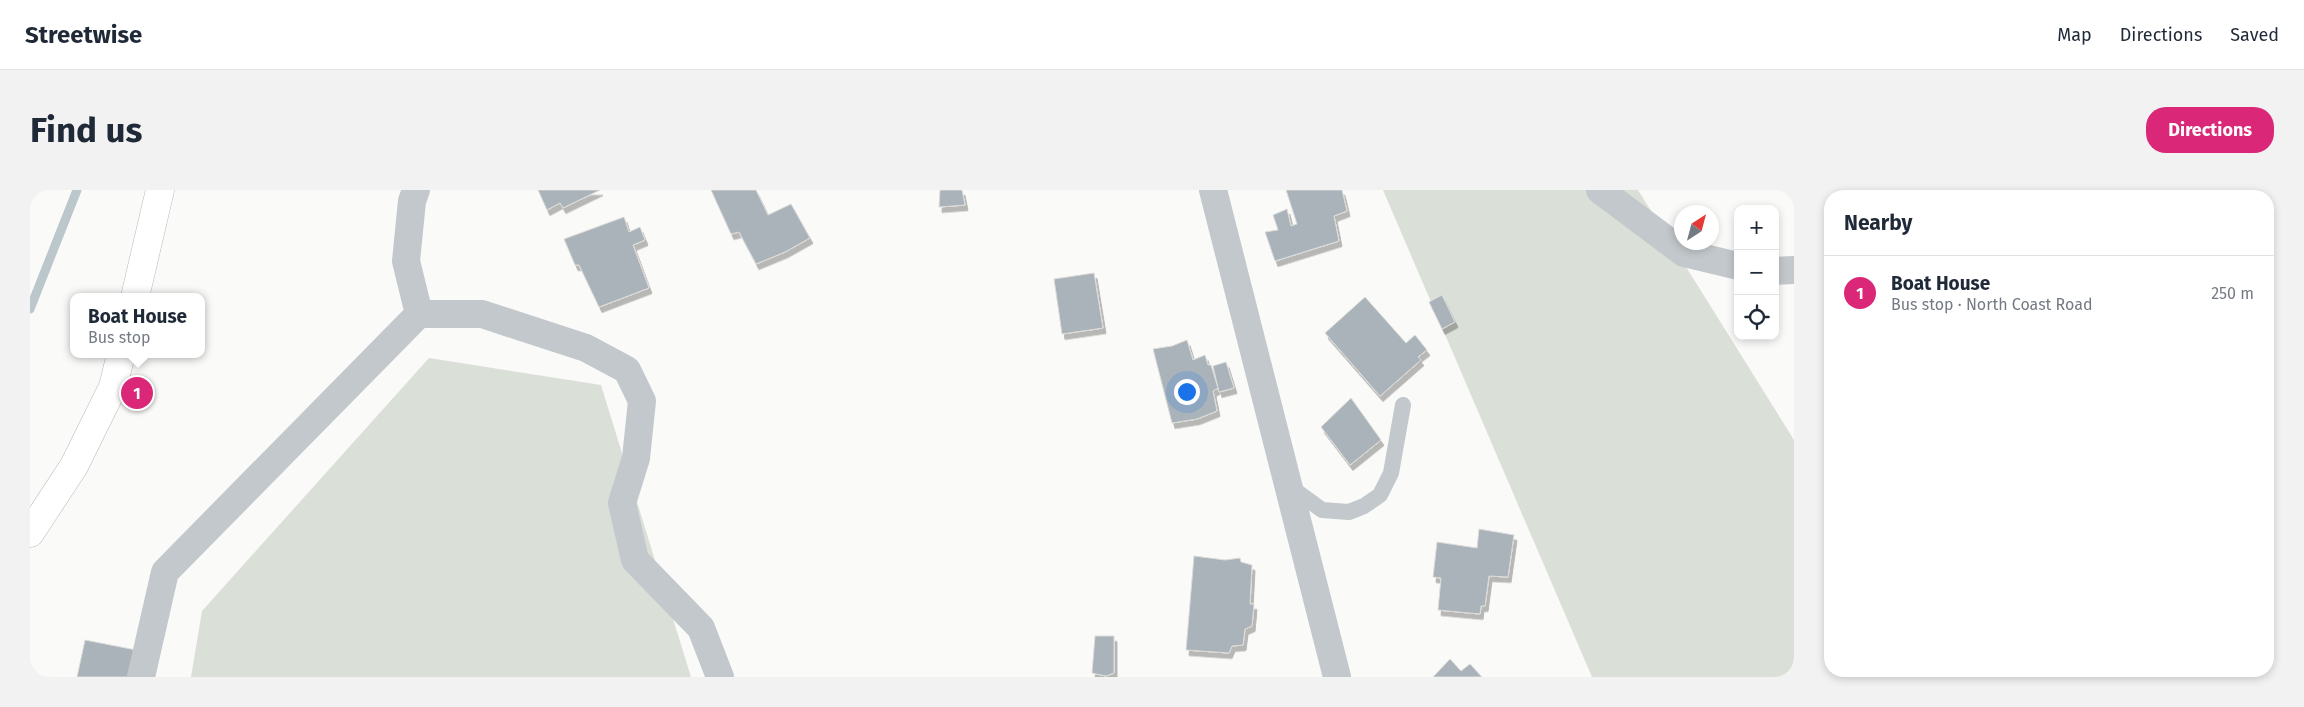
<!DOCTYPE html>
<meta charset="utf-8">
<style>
:root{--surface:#fff;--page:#f2f2f3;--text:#1f2937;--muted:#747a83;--line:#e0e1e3;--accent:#db2777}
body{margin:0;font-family:"Fira Sans",sans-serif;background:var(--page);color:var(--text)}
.controls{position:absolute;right:15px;top:15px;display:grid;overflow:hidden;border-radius:10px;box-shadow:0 2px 8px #0003}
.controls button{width:45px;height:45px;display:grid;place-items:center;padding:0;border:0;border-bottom:1px solid var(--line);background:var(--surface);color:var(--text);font:25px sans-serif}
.compass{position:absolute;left:1644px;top:15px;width:45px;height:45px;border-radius:50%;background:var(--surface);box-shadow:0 2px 8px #0003;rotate:36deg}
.you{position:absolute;left:1156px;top:201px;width:18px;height:18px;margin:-12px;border:4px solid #fff;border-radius:50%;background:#1a73e8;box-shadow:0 0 0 8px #1a73e833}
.badge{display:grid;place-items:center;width:32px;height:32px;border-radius:50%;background:var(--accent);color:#fff;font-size:16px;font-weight:700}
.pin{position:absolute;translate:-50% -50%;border:2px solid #fff;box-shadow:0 1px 5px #0006}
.popup{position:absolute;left:40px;top:103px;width:135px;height:65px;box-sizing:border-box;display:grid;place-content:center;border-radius:10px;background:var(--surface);filter:drop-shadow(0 1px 4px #0005);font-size:16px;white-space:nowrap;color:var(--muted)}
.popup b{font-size:19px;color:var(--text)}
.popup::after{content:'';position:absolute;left:50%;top:100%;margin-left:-10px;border:10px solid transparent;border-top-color:var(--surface)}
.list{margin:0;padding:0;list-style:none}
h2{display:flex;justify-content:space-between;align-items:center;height:65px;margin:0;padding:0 20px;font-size:21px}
h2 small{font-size:16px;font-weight:400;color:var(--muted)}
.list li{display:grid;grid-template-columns:32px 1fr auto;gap:15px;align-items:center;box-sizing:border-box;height:75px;padding:0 20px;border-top:1px solid var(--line)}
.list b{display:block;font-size:19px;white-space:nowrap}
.list p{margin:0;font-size:16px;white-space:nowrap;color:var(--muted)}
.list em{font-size:16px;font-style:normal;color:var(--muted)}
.icon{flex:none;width:28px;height:28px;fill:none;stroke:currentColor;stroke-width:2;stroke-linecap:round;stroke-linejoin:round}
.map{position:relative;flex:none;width:1764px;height:487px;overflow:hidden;border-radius:20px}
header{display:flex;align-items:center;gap:30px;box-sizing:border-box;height:70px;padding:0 25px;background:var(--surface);border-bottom:1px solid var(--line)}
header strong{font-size:24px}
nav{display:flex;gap:28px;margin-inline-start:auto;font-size:18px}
.intro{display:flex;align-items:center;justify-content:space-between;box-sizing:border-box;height:120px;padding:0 30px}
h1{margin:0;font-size:35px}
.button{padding:12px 22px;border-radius:20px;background:var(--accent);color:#fff;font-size:18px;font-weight:700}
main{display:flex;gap:30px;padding:0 30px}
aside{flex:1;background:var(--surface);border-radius:20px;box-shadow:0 2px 8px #0003}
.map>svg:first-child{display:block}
.green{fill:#dadfd7}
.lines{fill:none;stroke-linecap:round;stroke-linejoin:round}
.stream{stroke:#bbc7cb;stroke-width:9}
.building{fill:#aab3b9;stroke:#dcdcda;filter:url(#shadow)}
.primary-casing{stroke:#b5babe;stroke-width:29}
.service{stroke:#c3c8cc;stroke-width:16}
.minor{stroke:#c3c8cc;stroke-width:28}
.primary{stroke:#fff;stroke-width:28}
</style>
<header>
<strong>Streetwise</strong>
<nav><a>Map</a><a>Directions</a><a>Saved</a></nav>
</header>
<div class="intro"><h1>Find us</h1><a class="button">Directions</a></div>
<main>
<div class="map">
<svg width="1764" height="487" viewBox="0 0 1764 487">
<defs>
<filter id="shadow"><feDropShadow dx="3" dy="5.5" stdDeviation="0" flood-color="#0004"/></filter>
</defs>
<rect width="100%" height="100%" fill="#fafaf8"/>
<g class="green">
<path d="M1353 0H1608L1764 250V487H1562Z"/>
<path d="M399 168 571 195 661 487H161L172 421Z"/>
</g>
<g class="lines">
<path class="stream" d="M0 119 47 0"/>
</g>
<g class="building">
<path d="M508 0H570L533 18 530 13 517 20Z"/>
<path d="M681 0H726L738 25 761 14 780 48 755 62 726 74 709 42 701 44Z"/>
<path d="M910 0H932L935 15 909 17Z"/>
<path d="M1256 0H1312L1317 21 1304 26 1309 51 1245 71 1235 42 1248 40 1243 25 1257 19 1261 36 1267 34Z"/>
<path d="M594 27 599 42 610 37 615 50 603 55 619 98 569 117 549 75H545L534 49Z"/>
<path d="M1064 83 1073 138 1032 144 1024 89Z"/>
<path d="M1412 105 1425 132 1412 139 1399 112Z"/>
<path d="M1335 107 1376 153 1385 145 1397 160 1388 167 1391 170 1350 206 1295 143Z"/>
<path d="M1157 150 1163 170 1175 165 1178 175H1181L1188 198 1183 201 1187 221 1167 229 1142 233 1123 159 1142 156Z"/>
<path d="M1196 172 1204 198 1189 202 1183 176Z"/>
<path d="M1321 208 1351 250 1320 275 1291 237Z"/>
<path d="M1449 339 1484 345 1478 387 1459 386 1455 416H1451L1450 424 1408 420 1411 388 1403 387 1407 352 1447 358Z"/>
<path d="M1164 366 1195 370 1210 368 1211 372 1222 375 1220 414H1224L1222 436 1215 439 1213 455 1202 456 1199 463 1156 460Z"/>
<path d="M1065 446H1084V483L1076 486 1062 483Z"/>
<path d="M55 450 106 460 103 487H47Z"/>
<path d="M1420 469 1431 481 1440 474 1452 487H1403Z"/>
</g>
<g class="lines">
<g class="primary-casing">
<g id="primary">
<path d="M105 107 130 0"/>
<path d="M0 343 44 276 83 197 91 164"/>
</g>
</g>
<path class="service" d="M1259 296 1292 320 1319 322 1334 316 1350 305 1361 283 1373 215"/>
<g class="minor">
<path d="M1183 0 1307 487"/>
<path d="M1570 0 1654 63 1708 76"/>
<path d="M1745 81 1764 80"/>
<path d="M389 124H452L556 158 597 180 612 211 606 268 592 313 605 370 671 438 690 487"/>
<path d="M111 487 135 382 389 124 376 71 382 11 386 0"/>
</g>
<use href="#primary" class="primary"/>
</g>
</svg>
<div class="controls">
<button>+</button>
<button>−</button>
<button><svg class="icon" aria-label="locate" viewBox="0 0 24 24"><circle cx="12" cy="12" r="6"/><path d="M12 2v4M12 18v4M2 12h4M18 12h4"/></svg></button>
</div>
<svg class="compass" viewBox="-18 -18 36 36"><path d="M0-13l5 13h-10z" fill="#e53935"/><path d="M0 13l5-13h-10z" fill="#747a83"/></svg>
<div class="you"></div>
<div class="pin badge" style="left:107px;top:203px">1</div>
<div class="popup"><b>Boat House</b>Bus stop</div>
</div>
<aside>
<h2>Nearby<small></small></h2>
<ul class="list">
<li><span class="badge">1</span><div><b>Boat House</b><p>Bus stop · North Coast Road</p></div><em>250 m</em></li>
</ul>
</aside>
</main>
